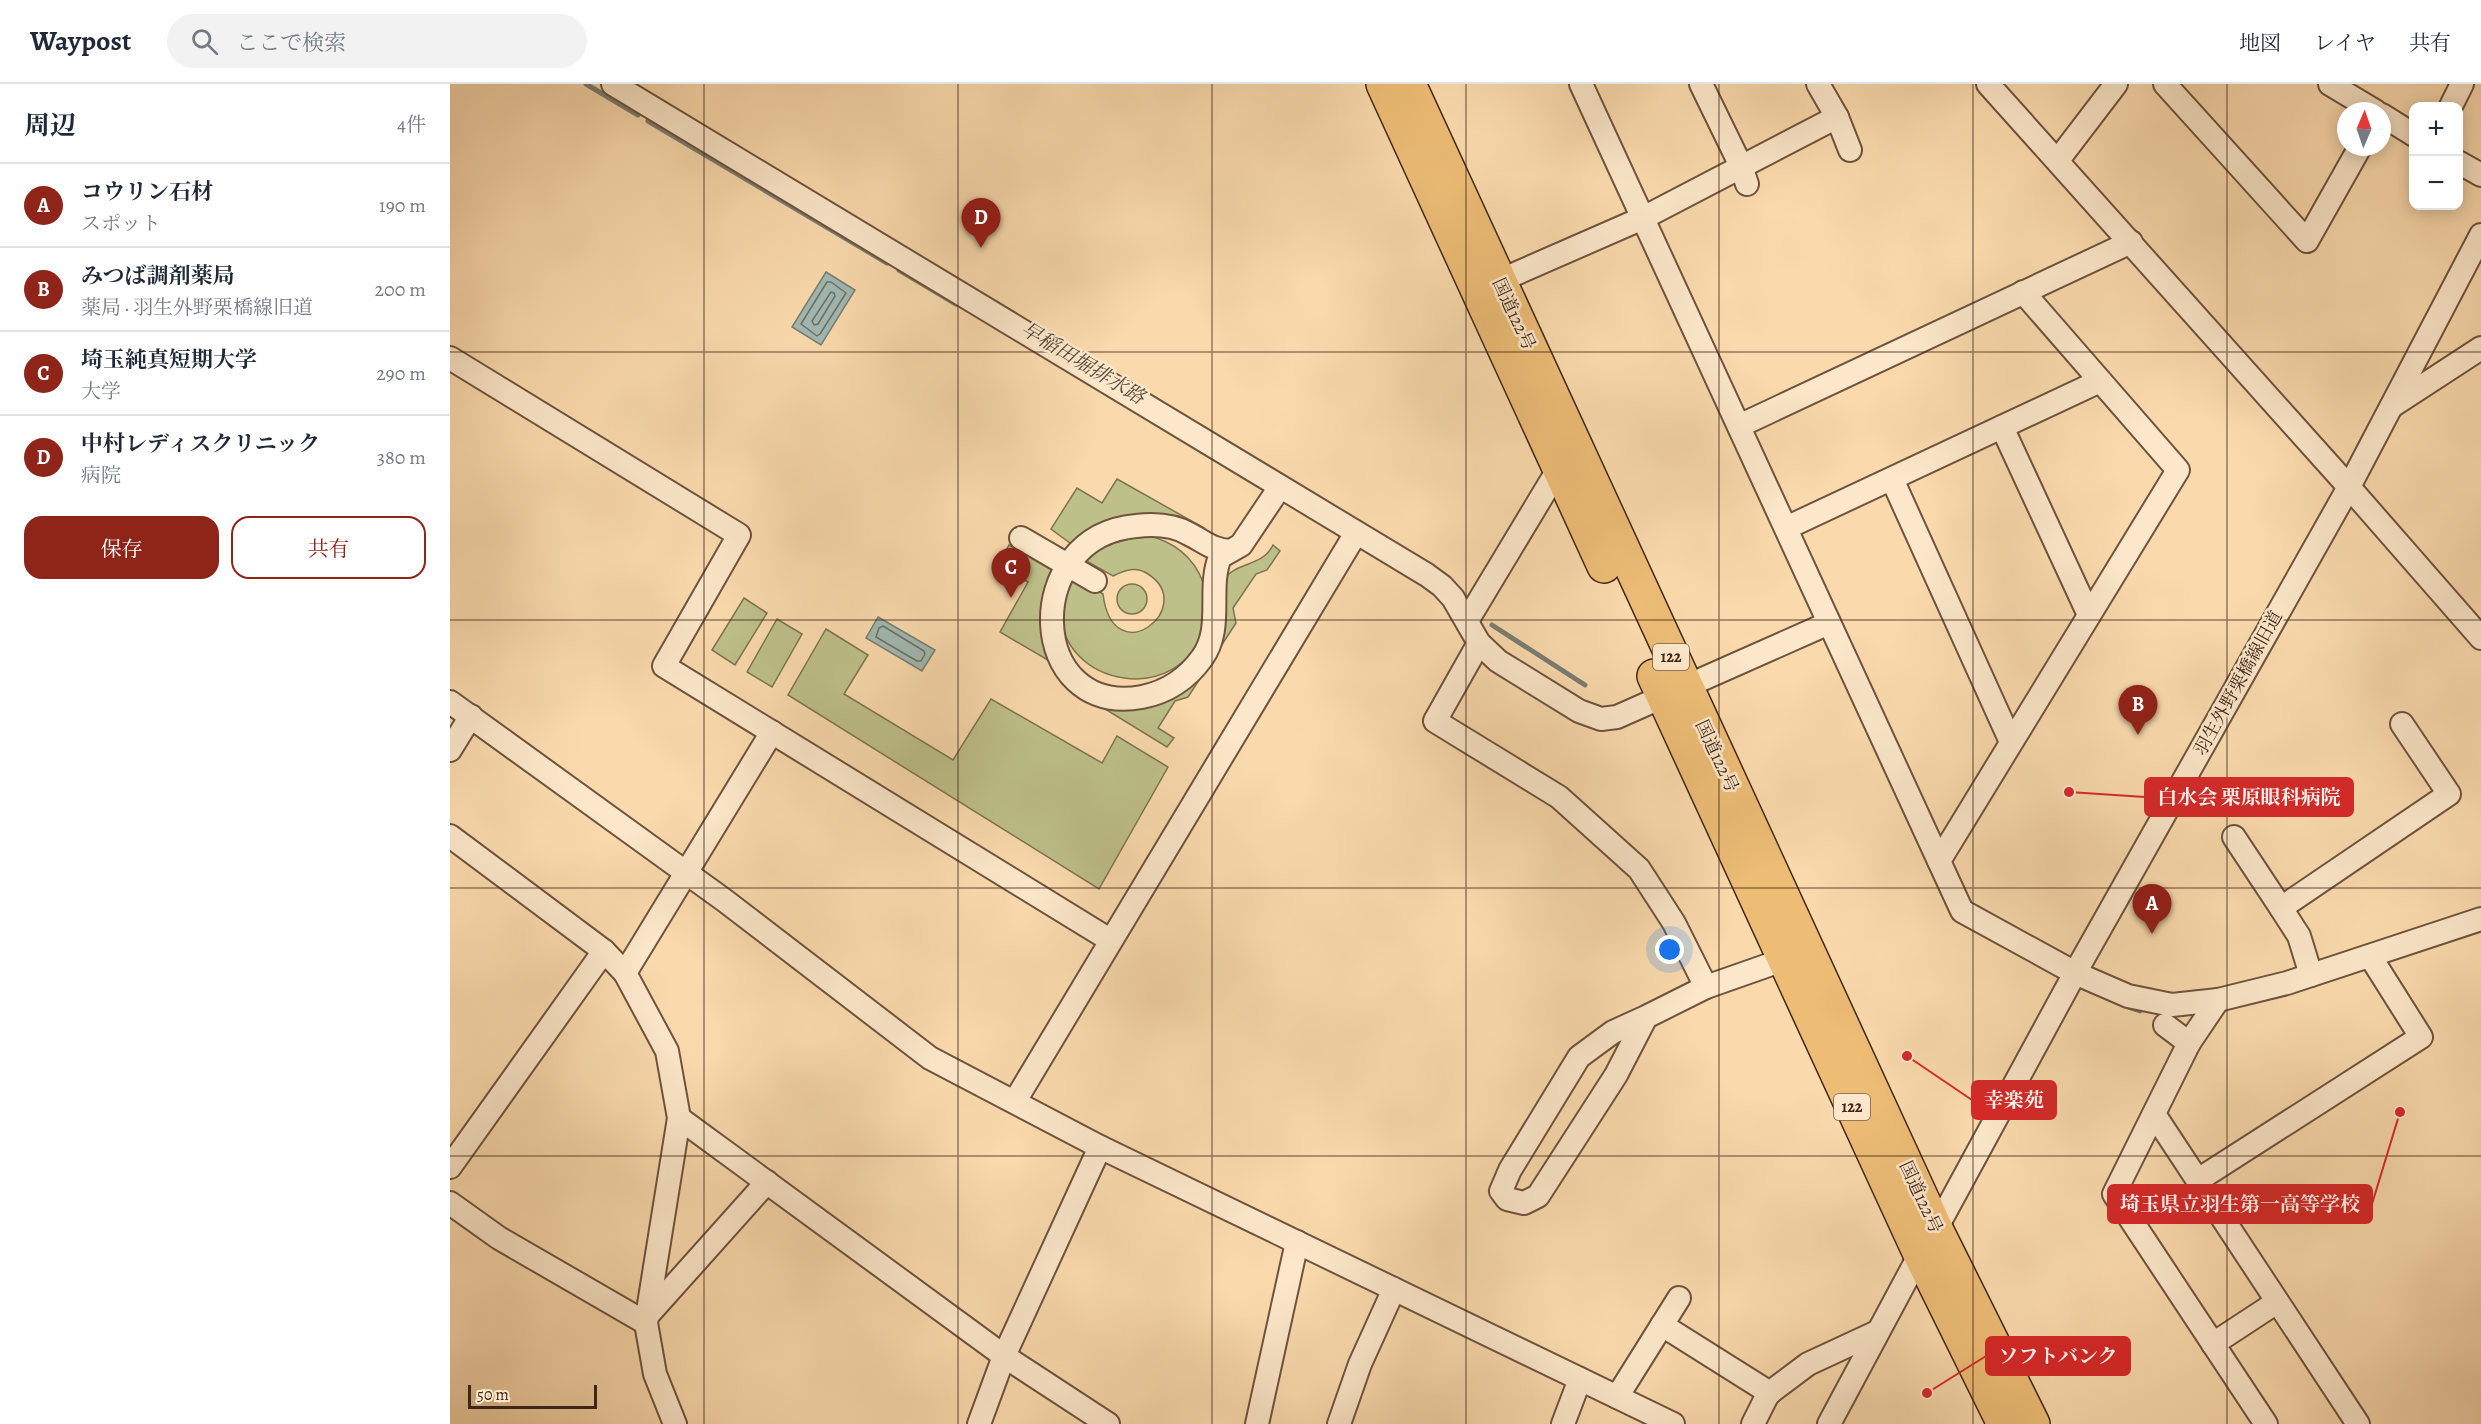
<!DOCTYPE html>
<html lang="ja">
<meta charset="utf-8">
<style>
:root{--surface:#fff;--page:#f2f2f3;--text:#1f2937;--muted:#747a83;--line:#e0e1e3;--accent:#8f2418}
body{margin:0;font-family:Alegreya,"Noto Serif JP",serif;background:var(--page);color:var(--text)}
.controls{position:absolute;right:18px;top:18px;display:grid;overflow:hidden;border-radius:12px;box-shadow:0 3px 15px #0003}
.controls button{width:54px;height:54px;display:grid;place-items:center;padding:0;border:0;border-bottom:2px solid var(--line);background:var(--surface);color:var(--text);font:30px sans-serif}
.compass{position:absolute;left:1887px;top:18px;width:54px;height:54px;border-radius:50%;background:var(--surface);box-shadow:0 3px 15px #0003;rotate:2deg}
.scale{position:absolute;left:18px;bottom:15px;width:129px;box-sizing:border-box;padding-left:6px;border:3px solid #3f2618;border-top:0;font-size:16px;line-height:21px;white-space:nowrap;color:#3f2618;-webkit-text-stroke:4px #fce7ca;paint-order:stroke}
.you{position:absolute;left:1220px;top:866px;width:21px;height:21px;margin:-15px;border:4px solid #fff;border-radius:50%;background:#1a73e8;box-shadow:0 0 0 9px #1a73e833}
.badge{display:grid;place-items:center;width:39px;height:39px;border-radius:50%;background:var(--accent);color:#fff;font-size:20px;font-weight:700}
.pin{position:absolute;translate:-50% -50px;filter:drop-shadow(0 2px 3px #0008)}
.pin::after{content:'';position:absolute;top:32px;width:21px;height:18px;background:inherit;clip-path:polygon(0 0,100% 0,50% 100%)}
.list{margin:0;padding:0;list-style:none}
h2{display:flex;justify-content:space-between;align-items:center;height:78px;margin:0;padding:0 24px;font-size:26px}
h2 small{font-size:20px;font-weight:400;color:var(--muted)}
.list li{display:grid;grid-template-columns:39px 1fr auto;gap:18px;align-items:center;box-sizing:border-box;height:84px;padding:0 24px;border-top:2px solid var(--line)}
.list b{display:block;font-size:22px;white-space:nowrap}
.list p{margin:0;font-size:20px;white-space:nowrap;color:var(--muted)}
.list em{font-size:20px;font-style:normal;color:var(--muted)}
.actions{display:flex;gap:12px;padding:18px 24px}
.actions a{flex:1;padding:14px 0;border:2px solid var(--accent);border-radius:18px;text-align:center;font-size:21px;color:var(--accent)}
.actions .main{background:var(--accent);color:#fff}
.icon{flex:none;width:33px;height:33px;fill:none;stroke:currentColor;stroke-width:2;stroke-linecap:round;stroke-linejoin:round}
.map{position:relative;flex:none;width:2031px;height:1340px;overflow:hidden}
header{display:flex;align-items:center;gap:36px;box-sizing:border-box;height:84px;padding:0 30px;background:var(--surface);border-bottom:2px solid var(--line)}
header strong{font-size:28px}
nav{display:flex;gap:33px;margin-inline-start:auto;font-size:21px}
.search{width:420px;height:54px;background:var(--page);display:flex;align-items:center;gap:15px;box-sizing:border-box;padding:0 21px;border-radius:33px;color:var(--muted);font-size:22px}
main{display:flex}
aside{flex:1;background:var(--surface)}
.map>svg:first-child{display:block}
.green{fill:#bec08a;stroke:#7e7351;stroke-width:1.5}
.water{fill:#a0b9b2;stroke:#797e74;stroke-width:1.5}
.lines{fill:none;stroke-linecap:round;stroke-linejoin:round}
.shore{stroke:#707065;stroke-width:1.5}
.stream{stroke:#797e74;stroke-width:5}
.minor-casing{stroke:#6e533d;stroke-width:26}
.highway-casing{stroke:#3f2618;stroke-width:36}
.minor{stroke:#fce7ca;stroke-width:22}
.highway{stroke:#edbd76;stroke-width:33}
.grid{fill:none;stroke:#3f2618;stroke-width:1.5;stroke-opacity:0.55}
.labels{text-anchor:middle;dominant-baseline:central;stroke-width:5;stroke-linejoin:round;paint-order:stroke}
.shield{fill:#fce7ca;stroke:#78604d;stroke-width:1.5}
.shield-label{font-size:16px;font-weight:bold;fill:#3f2618}
.street-label{font-size:18px;fill:#3f2618;stroke:#fce7ca}
.water-label{font-size:20px;font-style:italic;fill:#574b3e;stroke:#fce7ca}
.leader{fill:none;stroke:#d62828;stroke-width:2}
.callout-dot{fill:#d62828;stroke:#fce7ca;stroke-width:2}
.callout{fill:#d62828;stroke:#d62828;stroke-width:2}
.callout-label{font-size:20px;text-anchor:middle;font-weight:bold;fill:#fff}
</style>
<header>
<strong>Waypost</strong>
<div class="search"><svg class="icon" aria-label="search" viewBox="0 0 24 24"><circle cx="10" cy="10" r="6"/><path d="M15 15l6 6"/></svg>ここで検索</div>
<nav><a>地図</a><a>レイヤ</a><a>共有</a></nav>
</header>
<main>
<aside>
<h2>周辺<small>4件</small></h2>
<ul class="list">
<li><span class="badge">A</span><div><b>コウリン石材</b><p>スポット</p></div><em>190 m</em></li>
<li><span class="badge">B</span><div><b>みつば調剤薬局</b><p>薬局 · 羽生外野栗橋線旧道</p></div><em>200 m</em></li>
<li><span class="badge">C</span><div><b>埼玉純真短期大学</b><p>大学</p></div><em>290 m</em></li>
<li><span class="badge">D</span><div><b>中村レディスクリニック</b><p>病院</p></div><em>380 m</em></li>
</ul>
<div class="actions"><a class="main">保存</a><a>共有</a></div>
</aside>
<div class="map">
<svg width="2031" height="1340" viewBox="0 0 2031 1340">
<rect width="100%" height="100%" fill="#fadaad"/>
<filter id="stains"><feTurbulence type="fractalNoise" baseFrequency=".00333" numOctaves="4"/><feColorMatrix values="0 0 0 0 .2 0 0 0 0 .09 0 0 0 0 .02 0 0 0 .5 -.17"/></filter>
<radialGradient id="worn" r=".72"><stop offset=".6" stop-color="#630" stop-opacity="0"/><stop offset="1" stop-color="#630" stop-opacity=".3"/></radialGradient>
<g class="green">
<path d="M667 395 754 444 748 447 739 443 624 462 601 445 627 404 652 419Z"/>
<path d="M696 451C722 457 743 472 753 498 759 514 757 527 753 543 733 624 609 604 611 525 611 514 618 501 621 490L653 510C663 591 749 523 698 490 686 482 675 486 663 492L631 474 639 465Z"/>
<path d="M559 461 602 484C589 516 601 550 608 582L550 548 578 498 549 480Z"/>
<path d="M823 461 830 467 817 486 806 490 783 524 786 539 738 613 725 617 708 644 724 654 717 663 655 625 660 617 738 598 772 498C786 476 812 484 823 461Z"/>
<circle cx="682" cy="515" r="15"/>
<path d="M294 514 317 529 285 581 262 566Z"/>
<path d="M327 535 352 550 322 603 297 588Z"/>
<path d="M376 545 418 571 394 610 503 676 541 615 652 679 667 652 718 683 649 805 338 611Z"/>
</g>
<g class="water">
<path d="M376 188 405 206 371 261 342 243Z"/>
<path d="M428 533 485 566 472 587 416 554Z"/>
</g>
<g class="lines">
<g class="shore">
<path d="M377 198H381L396 209 370 250 367 252 351 240Z"/>
<path d="M381 208 384 209 385 212 368 240 364 241 362 237Z"/>
<path d="M433 542 474 567 475 570 471 577H467L426 553 429 544Z"/>
</g>
<g class="stream">
<path d="M136 0 188 31"/>
<path d="M198 37 437 179"/>
<path d="M449 186 506 220"/>
<path d="M1042 541 1135 601"/>
<path d="M1678 923 1690 927"/>
</g>
<g class="minor-casing">
<g id="minor">
<path d="M163 0 977 491 992 502 1003 514 1029 559 1048 577 1129 627 1151 635 1167 633 1379 539"/>
<path d="M1131 0 1512 827 1625 889 1678 912 1722 921 1768 916 1837 899 2031 835"/>
<path d="M1251 0 1291 82 1297 100"/>
<path d="M1368 0 1387 33 1400 66"/>
<path d="M1538 0 1899 403 2031 554"/>
<path d="M1715 0 1857 157 1910 63"/>
<path d="M1880 0 1925 27"/>
<path d="M2001 22 2012 0"/>
<path d="M1932 31 1964 51"/>
<path d="M1608 76 1666 0"/>
<path d="M2008 78 2031 91"/>
<path d="M1049 197 1193 134 1387 33"/>
<path d="M0 274 289 451 214 582 660 856"/>
<path d="M1942 322 2031 264"/>
<path d="M1289 342 1681 158"/>
<path d="M1552 343 1639 531"/>
<path d="M1442 395 1561 658"/>
<path d="M1336 444 1650 297"/>
<path d="M571 454 645 497"/>
<path d="M780 467C762 466 755 458 739 450 724 441 703 440 686 442 570 452 576 634 692 613 717 608 737 595 752 574 774 544 757 505 770 473L791 461 830 403"/>
<path d="M1017 537 1109 384"/>
<path d="M1029 559 985 637 1109 713 1189 785 1224 839 1256 903"/>
<path d="M0 618 274 816 480 974 650 1063 1223 1340"/>
<path d="M0 666 21 632"/>
<path d="M0 752 154 867 175 889 217 967 229 1034 196 1239 205 1290 225 1340"/>
<path d="M1784 753 1831 824 1999 710 1952 640"/>
<path d="M1489 777 1728 386 1573 208"/>
<path d="M1831 824 1849 852 1861 891"/>
<path d="M175 889 322 648"/>
<path d="M1196 933 1163 948 1129 973 1060 1086 1051 1107 1057 1115 1074 1119 1088 1112 1166 991 1196 933 1256 903 1333 876"/>
<path d="M1715 941 1739 959 1664 1110 1816 1340"/>
<path d="M1739 959 1768 916"/>
<path d="M565 1017 906 449"/>
<path d="M1704 1030 1908 1340"/>
<path d="M229 1034 554 1272 658 1340"/>
<path d="M0 1083 154 867"/>
<path d="M1748 1096 1971 953 1920 872"/>
<path d="M0 1119 49 1154 196 1239"/>
<path d="M197 1232 317 1098"/>
<path d="M1212 1241 1320 1309"/>
<path d="M1763 1260 1827 1218"/>
<path d="M1167 1313 1229 1214"/>
<path d="M529 1340 554 1272 650 1063"/>
<path d="M807 1340 847 1158"/>
<path d="M889 1340 910 1280 944 1205"/>
<path d="M1113 1340 1130 1295"/>
<path d="M1303 1340 1318 1310 1358 1280 1427 1248"/>
<path d="M1379 1340 1470 1170 1486 1145 1625 889 1899 403 2031 151"/>
</g>
</g>
<g class="highway-casing">
<g id="highway">
<path d="M933 0 1154 482"/>
<path d="M959 0 1486 1145 1583 1340"/>
<path d="M1204 592 1470 1170 1554 1340"/>
</g>
</g>
<use href="#minor" class="minor"/>
<use href="#highway" class="highway"/>
</g>
<path class="grid" d="M254 0V1340M508 0V1340M762 0V1340M1016 0V1340M1269 0V1340M1523 0V1340M1777 0V1340M0 268H2031M0 536H2031M0 804H2031M0 1072H2031"/>
<g class="labels">
<g class="shield">
<rect x="1203" y="560" width="36" height="26" rx="4.5"/>
<rect x="1384" y="1010" width="36" height="26" rx="4.5"/>
</g>
<g class="shield-label">
<text x="1221" y="573">122</text>
<text x="1402" y="1023">122</text>
</g>
<g class="street-label">
<text transform="translate(1064 230) rotate(65)">国道122号</text>
<text transform="translate(1788 599) rotate(-61)">羽生外野栗橋線旧道</text>
<text transform="translate(1267 672) rotate(65)">国道122号</text>
<text transform="translate(1471 1113) rotate(65)">国道122号</text>
</g>
<g class="water-label">
<text transform="translate(633 279) rotate(31)">早稲田堀排水路</text>
</g>
</g>
<path class="leader" d="M1619 708L1695 713M1457 972L1522 1016M1950 1028L1922 1120M1477 1309L1536 1272"/>
<g class="callout-dot">
<circle cx="1619" cy="708" r="6"/>
<circle cx="1457" cy="972" r="6"/>
<circle cx="1950" cy="1028" r="6"/>
<circle cx="1477" cy="1309" r="6"/>
</g>
<g class="callout">
<rect x="1695" y="694" width="208" height="38" rx="6"/>
<rect x="1522" y="997" width="84" height="38" rx="6"/>
<rect x="1658" y="1101" width="264" height="38" rx="6"/>
<rect x="1536" y="1253" width="144" height="38" rx="6"/>
</g>
<g class="callout-label">
<text x="1799" y="720">白水会 栗原眼科病院</text>
<text x="1564" y="1023">幸楽苑</text>
<text x="1790" y="1127">埼玉県立羽生第一高等学校</text>
<text x="1608" y="1279">ソフトバンク</text>
</g>
<rect width="100%" height="100%" filter="url(#stains)"/>
<rect width="100%" height="100%" fill="url(#worn)"/>
</svg>
<div class="controls">
<button>+</button>
<button>−</button>
</div>
<svg class="compass" viewBox="-18 -18 36 36"><path d="M0-13l5 13h-10z" fill="#e53935"/><path d="M0 13l5-13h-10z" fill="#747a83"/></svg>
<div class="scale">50 m</div>
<div class="you"></div>
<div class="pin badge" style="left:1702px;top:850px">A</div>
<div class="pin badge" style="left:1688px;top:651px">B</div>
<div class="pin badge" style="left:561px;top:514px">C</div>
<div class="pin badge" style="left:531px;top:164px">D</div>
</div>
</main>
